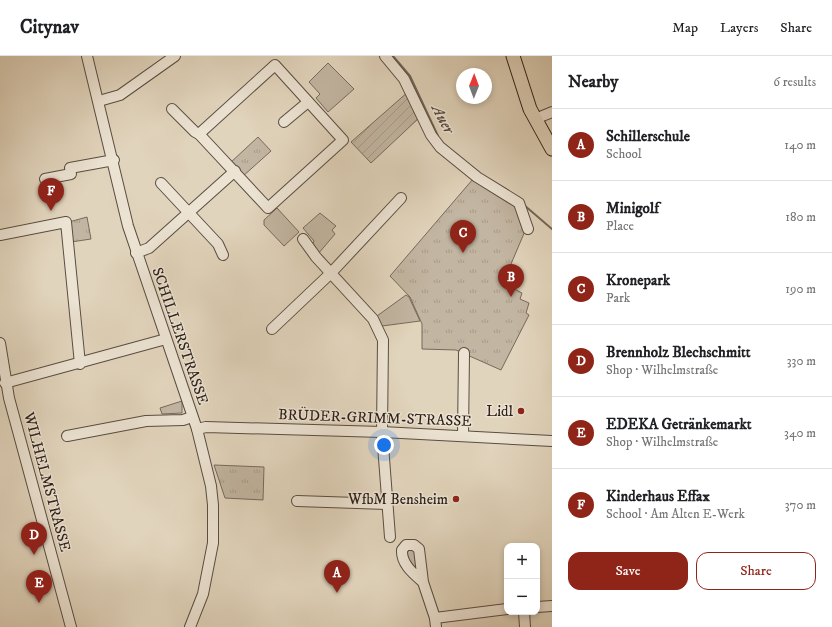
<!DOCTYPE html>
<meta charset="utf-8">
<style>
:root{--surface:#fff;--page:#f2f2f2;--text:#202124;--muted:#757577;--line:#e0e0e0;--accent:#8f2418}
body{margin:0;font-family:"IM FELL DW Pica",serif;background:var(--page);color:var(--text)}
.controls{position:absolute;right:12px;bottom:12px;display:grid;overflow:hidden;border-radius:8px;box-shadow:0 2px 6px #0003}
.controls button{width:36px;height:36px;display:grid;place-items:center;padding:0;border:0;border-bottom:1px solid var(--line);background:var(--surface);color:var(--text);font:20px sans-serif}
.compass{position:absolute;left:456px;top:12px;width:36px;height:36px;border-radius:50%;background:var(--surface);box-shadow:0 2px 6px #0003;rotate:1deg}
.you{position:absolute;left:384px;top:389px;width:14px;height:14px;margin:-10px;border:3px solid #fff;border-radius:50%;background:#1a73e8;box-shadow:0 0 0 6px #1a73e833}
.badge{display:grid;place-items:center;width:26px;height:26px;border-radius:50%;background:var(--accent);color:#fff;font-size:13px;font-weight:700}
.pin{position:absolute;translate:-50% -33px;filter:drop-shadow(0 1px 2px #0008)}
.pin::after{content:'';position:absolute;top:21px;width:14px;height:12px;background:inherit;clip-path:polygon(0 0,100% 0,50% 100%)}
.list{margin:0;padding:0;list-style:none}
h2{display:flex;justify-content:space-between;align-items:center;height:52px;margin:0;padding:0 16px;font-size:17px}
h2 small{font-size:13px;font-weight:400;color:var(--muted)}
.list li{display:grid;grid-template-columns:26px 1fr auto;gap:12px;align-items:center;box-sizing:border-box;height:72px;padding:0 16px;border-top:1px solid var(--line)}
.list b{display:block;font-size:15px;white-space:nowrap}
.list p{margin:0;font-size:13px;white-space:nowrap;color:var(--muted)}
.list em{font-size:13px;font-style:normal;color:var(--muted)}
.actions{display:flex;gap:8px;padding:12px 16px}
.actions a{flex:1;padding:9px 0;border:1px solid var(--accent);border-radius:12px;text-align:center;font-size:14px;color:var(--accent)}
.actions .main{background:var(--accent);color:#fff}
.map{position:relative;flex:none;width:552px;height:571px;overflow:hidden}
header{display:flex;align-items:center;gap:24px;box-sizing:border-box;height:56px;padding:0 20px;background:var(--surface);border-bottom:1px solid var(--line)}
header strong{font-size:19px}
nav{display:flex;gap:22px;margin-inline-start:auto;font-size:14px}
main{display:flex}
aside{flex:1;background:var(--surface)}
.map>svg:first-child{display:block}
.grass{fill:#c2b5a1;stroke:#766a5e}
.park{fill:url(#park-tufts);stroke:#766a5e}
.garden{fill:url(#garden-furrows);stroke:#766a5e}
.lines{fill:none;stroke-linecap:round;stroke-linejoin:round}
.stream{stroke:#73675b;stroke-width:2}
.minor-casing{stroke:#584d43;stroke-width:12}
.major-casing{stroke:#2b201b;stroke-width:15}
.minor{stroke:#ece3d3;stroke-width:10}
.major{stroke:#e1d4bc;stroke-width:13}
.poi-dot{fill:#8f2418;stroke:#ece3d3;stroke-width:1.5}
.labels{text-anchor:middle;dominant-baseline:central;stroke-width:3;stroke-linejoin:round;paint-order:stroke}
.street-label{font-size:15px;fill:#2b201b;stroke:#ece3d3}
.poi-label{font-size:15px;fill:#2b201b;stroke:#ece3d3;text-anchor:end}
.water-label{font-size:16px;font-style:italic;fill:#554a40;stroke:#ece3d3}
</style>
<header>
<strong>Citynav</strong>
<nav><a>Map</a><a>Layers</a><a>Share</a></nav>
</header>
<main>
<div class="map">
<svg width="552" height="571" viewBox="0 0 552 571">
<defs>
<pattern id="park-tufts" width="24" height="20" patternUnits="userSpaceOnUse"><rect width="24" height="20" fill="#c2b5a1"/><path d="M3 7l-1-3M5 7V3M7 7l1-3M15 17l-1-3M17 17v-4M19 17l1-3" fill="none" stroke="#a79b8a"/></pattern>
<pattern id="garden-furrows" width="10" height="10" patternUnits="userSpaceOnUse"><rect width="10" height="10" fill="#c2b5a1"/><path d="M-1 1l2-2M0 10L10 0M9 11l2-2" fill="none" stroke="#a79b8a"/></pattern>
</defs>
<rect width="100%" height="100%" fill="#e1d4bc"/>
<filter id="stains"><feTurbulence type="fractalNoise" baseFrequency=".005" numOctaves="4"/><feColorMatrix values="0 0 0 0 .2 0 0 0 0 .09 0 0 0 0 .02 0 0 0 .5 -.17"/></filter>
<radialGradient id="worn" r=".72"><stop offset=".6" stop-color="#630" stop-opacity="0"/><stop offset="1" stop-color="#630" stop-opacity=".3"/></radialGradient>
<g class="grass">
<path d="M328 7 354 33 328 56 316 42 320 38 309 26Z"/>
<path d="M277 152 299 176 284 190 264 169V164Z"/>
<path d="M320 157 336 170 332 174 335 178 318 198 312 190 314 185 303 172Z"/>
<path d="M406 239 409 241 420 265 382 270 377 260Z"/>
<path d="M182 345V357L162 358 160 352Z"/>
<path d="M411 493 414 494 417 513 414 512 407 500 408 494Z"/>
</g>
<g class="park">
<path d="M258 81 271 95 242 121 230 107Z"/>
<path d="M473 123 517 147 525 175 503 227 522 237 520 243 529 247 526 257 529 259 501 314 456 294 422 293V268L410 241 390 220Z"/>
<path d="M87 161 91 183 71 186 69 166Z"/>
<path d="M214 409 264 411 263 444 225 442Z"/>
</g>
<path class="garden" d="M409 35 420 61 371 107 351 86Z"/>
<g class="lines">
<g class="stream">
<path d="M393 0 410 20 438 80"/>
<path d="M524 149 552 173"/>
</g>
<g class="minor-casing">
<g id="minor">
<path d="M87 0 128 170 197 373 211 430 213 449V487L203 538 190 571"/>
<path d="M385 0 404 23 431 79 440 91 477 121 519 147 528 173"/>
<path d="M275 9 343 84 268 152 199 78Z"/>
<path d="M99 45 120 39 175 0"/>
<path d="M172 53 195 76 199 78"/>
<path d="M535 63 552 56"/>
<path d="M284 66 308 46"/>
<path d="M45 123 71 118 70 112 114 104"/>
<path d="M161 127 218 188 223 199"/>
<path d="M0 179 66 166 80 308"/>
<path d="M303 183 316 201 373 263 383 284 382 376 390 481"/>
<path d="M136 197 149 192 235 115"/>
<path d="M272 273 331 217 401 142"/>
<path d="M0 287 9 342 71 571"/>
<path d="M5 327 166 283"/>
<path d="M197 373 206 371 382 376 552 385"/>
<path d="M67 380 146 365 183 364 192 361"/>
<path d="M463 380 464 297"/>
<path d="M297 445 387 448"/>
<path d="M423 526C414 518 401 508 402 494L406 489H414L419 493 423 526 435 562 436 571"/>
<path d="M537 551 552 550"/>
<path d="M524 556 525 571"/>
<path d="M435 562 507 553"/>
</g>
</g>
<g class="major-casing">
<path id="major" d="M513 0 530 53 552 93"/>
</g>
<use href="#minor" class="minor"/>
<use href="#major" class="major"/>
</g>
<g class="poi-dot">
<circle cx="521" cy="355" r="4"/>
<circle cx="456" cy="443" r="4"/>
</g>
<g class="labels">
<g class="street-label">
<text transform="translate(180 280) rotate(71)">SCHILLERSTRASSE</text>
<text transform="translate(375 362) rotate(2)">BRÜDER-GRIMM-STRASSE</text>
<text transform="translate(47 426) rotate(75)">WILHELMSTRASSE</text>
</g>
<g class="poi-label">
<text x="513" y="355">Lidl</text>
<text x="448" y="443">WfbM Bensheim</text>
</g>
<g class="water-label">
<text transform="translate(443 63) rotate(62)">Auer</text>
</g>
</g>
<rect width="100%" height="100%" filter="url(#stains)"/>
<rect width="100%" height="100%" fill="url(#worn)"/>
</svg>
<div class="controls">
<button>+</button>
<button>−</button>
</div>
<svg class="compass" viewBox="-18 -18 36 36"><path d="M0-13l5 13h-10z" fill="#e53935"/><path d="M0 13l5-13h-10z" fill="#757577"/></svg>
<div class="you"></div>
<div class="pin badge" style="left:337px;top:537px">A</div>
<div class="pin badge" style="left:511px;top:241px">B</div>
<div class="pin badge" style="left:463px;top:197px">C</div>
<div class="pin badge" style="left:34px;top:499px">D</div>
<div class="pin badge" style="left:39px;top:547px">E</div>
<div class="pin badge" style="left:51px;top:155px">F</div>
</div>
<aside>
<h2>Nearby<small>6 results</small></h2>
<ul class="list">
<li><span class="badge">A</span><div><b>Schillerschule</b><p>School</p></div><em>140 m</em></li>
<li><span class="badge">B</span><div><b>Minigolf</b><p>Place</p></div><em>180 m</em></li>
<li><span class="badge">C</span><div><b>Kronepark</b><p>Park</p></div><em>190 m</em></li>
<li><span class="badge">D</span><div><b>Brennholz Blechschmitt</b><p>Shop · Wilhelmstraße</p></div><em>330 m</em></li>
<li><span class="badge">E</span><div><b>EDEKA Getränkemarkt</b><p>Shop · Wilhelmstraße</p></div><em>340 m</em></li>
<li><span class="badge">F</span><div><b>Kinderhaus Effax</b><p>School · Am Alten E-Werk</p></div><em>370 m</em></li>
</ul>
<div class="actions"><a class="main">Save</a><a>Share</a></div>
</aside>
</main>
